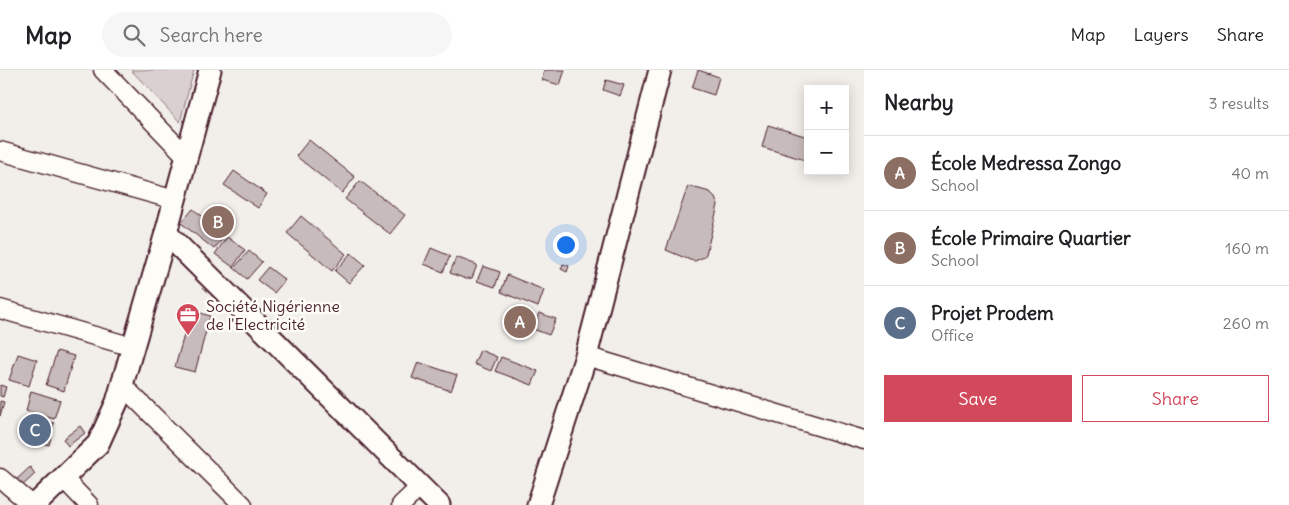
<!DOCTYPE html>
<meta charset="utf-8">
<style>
:root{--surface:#fff;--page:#f6f6f6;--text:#202124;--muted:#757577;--line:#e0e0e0;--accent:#d1495b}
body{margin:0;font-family:Delius,sans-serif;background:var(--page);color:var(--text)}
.controls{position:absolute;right:15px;top:15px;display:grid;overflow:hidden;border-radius:0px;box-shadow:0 2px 12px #0003}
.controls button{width:45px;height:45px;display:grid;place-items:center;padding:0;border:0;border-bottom:1px solid var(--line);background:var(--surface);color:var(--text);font:25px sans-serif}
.you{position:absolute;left:565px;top:174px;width:18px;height:18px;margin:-12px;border:4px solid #fff;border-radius:50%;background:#1a73e8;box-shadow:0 0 0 8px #1a73e833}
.badge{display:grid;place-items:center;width:32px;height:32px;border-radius:50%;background:var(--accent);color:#fff;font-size:16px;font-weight:700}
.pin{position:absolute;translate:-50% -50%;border:2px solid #fff;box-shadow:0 1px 5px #0006}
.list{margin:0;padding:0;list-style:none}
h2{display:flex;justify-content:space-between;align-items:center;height:65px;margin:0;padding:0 20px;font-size:21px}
h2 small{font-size:16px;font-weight:400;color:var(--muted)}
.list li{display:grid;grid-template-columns:32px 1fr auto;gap:15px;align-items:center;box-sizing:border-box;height:75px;padding:0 20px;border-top:1px solid var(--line)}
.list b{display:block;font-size:19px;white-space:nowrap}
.list p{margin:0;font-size:16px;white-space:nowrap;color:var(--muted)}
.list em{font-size:16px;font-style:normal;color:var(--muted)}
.actions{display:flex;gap:10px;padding:15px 20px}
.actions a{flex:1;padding:11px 0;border:1px solid var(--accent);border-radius:0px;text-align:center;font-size:18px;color:var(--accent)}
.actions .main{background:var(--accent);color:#fff}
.icon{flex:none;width:28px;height:28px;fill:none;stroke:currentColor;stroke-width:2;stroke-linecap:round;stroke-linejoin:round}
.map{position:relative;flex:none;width:864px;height:435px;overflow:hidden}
header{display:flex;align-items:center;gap:30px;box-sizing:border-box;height:70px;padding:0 25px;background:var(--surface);border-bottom:1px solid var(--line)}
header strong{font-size:24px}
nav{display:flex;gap:28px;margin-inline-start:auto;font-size:18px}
.search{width:350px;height:45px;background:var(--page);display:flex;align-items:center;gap:12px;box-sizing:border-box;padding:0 18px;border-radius:28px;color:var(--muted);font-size:19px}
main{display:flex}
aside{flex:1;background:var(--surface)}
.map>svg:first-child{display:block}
.green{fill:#d9d0cf;stroke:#92787d}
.building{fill:#c8bbbb;stroke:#4a1f2b}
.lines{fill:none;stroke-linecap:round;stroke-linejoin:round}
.minor-casing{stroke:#4a1f2b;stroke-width:21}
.tertiary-casing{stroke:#4a1f2b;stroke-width:25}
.minor{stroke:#fdfcf7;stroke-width:18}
.tertiary{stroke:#fdfcf7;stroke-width:21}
.labels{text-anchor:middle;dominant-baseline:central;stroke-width:5;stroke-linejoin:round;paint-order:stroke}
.poi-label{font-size:16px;fill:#4a1f2b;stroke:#fdfcf7;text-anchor:start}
</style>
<header>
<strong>Map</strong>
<div class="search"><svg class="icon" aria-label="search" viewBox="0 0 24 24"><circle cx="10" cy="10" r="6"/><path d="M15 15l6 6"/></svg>Search here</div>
<nav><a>Map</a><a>Layers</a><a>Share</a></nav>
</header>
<main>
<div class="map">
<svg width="864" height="435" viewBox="0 0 864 435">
<rect width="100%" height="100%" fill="#f2efeb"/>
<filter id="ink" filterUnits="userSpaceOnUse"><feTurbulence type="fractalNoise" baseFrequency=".02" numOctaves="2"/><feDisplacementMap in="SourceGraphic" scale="10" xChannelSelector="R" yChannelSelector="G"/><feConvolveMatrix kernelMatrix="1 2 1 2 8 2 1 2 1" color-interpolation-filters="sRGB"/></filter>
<g filter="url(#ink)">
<path class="green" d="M131 0H194L180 52Z"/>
<g class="building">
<path d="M544 0H565L560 15 542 10Z"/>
<path d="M698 0 719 7 714 25 692 18Z"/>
<path d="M606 10 624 15 620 26 603 20Z"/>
<path d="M768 55 808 67V91L762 77Z"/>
<path d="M309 70 355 107 342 123 296 86Z"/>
<path d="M234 101 267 124 258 138 224 115Z"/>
<path d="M360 111 405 145 390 164 345 129Z"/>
<path d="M688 116 710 122 714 126 718 135 706 184 704 187 695 191 690 190 666 180Z"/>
<path d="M193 139 226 165 214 179 181 153Z"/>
<path d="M301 146 346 184 332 201 287 163Z"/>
<path d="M227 167 245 180 233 197 215 184Z"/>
<path d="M431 178 450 186 443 202 424 194Z"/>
<path d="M249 181 262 192 247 209 234 198Z"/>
<path d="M351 183 365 195 349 213 335 201Z"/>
<path d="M456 187 477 195 472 208 466 209 450 203Z"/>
<path d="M563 194 569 196 567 202 561 199Z"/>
<path d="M483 196 500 202 495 217 477 211Z"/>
<path d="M268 197 285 210 274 223 257 210Z"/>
<path d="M507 205 544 220 538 237 501 222Z"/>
<path d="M191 240 210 246 195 302 175 297Z"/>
<path d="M539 243 556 249 549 265 533 259Z"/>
<path d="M480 280 497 287 491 301 474 294Z"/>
<path d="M57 281 74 286 64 321 46 315Z"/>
<path d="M18 284 37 290 29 316 9 310Z"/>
<path d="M501 287 538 301 532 315 495 301Z"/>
<path d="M418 292 457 305 451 321 412 308Z"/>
<path d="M0 315 6 317 3 327 0 326Z"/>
<path d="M31 321 60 330 54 349 26 341Z"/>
<path d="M0 331 4 332 0 346Z"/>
<path d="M25 347 54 353 49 375 21 368Z"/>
<path d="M80 356 85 363 68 376 63 369Z"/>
<path d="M30 397 35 404 21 417 15 411Z"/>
</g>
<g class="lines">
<g class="minor-casing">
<g id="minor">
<path d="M103 0 187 87"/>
<path d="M0 81 175 130"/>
<path d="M0 239 133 277"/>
<path d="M586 286 864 370"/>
<path d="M122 315 243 435"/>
<path d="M0 408 32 435"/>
<path d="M63 408 89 435"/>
<path d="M401 435 421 416"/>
</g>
</g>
<g class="tertiary-casing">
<g id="tertiary">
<path d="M166 163 439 435"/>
<path d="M35 435 98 374 117 332 166 163 210 0"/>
<path d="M538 435 586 286 660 0"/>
</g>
</g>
<use href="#minor" class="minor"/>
<use href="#tertiary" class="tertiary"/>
</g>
</g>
<defs>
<g id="office-pin" transform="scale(1.25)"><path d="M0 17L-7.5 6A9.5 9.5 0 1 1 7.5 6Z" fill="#d1495b" stroke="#fdfcf7"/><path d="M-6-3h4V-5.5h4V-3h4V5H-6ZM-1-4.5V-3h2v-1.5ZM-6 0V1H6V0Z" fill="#fff"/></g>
</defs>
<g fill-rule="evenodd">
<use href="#office-pin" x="188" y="245"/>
</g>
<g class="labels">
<g class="poi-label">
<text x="206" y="236">Société Nigérienne<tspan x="206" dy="18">de l'Electricité</tspan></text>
</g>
</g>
</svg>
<div class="controls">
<button>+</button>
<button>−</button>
</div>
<div class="you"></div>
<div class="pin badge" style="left:520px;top:252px;background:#8d6e63">A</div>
<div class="pin badge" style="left:218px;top:152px;background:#8d6e63">B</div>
<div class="pin badge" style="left:35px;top:360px;background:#5c6f8a">C</div>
</div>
<aside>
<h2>Nearby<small>3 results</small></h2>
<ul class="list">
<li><span class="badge" style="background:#8d6e63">A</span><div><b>École Medressa Zongo</b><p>School</p></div><em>40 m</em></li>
<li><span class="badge" style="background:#8d6e63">B</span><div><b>École Primaire Quartier</b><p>School</p></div><em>160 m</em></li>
<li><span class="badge" style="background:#5c6f8a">C</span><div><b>Projet Prodem</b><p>Office</p></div><em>260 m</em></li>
</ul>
<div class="actions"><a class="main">Save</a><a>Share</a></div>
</aside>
</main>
